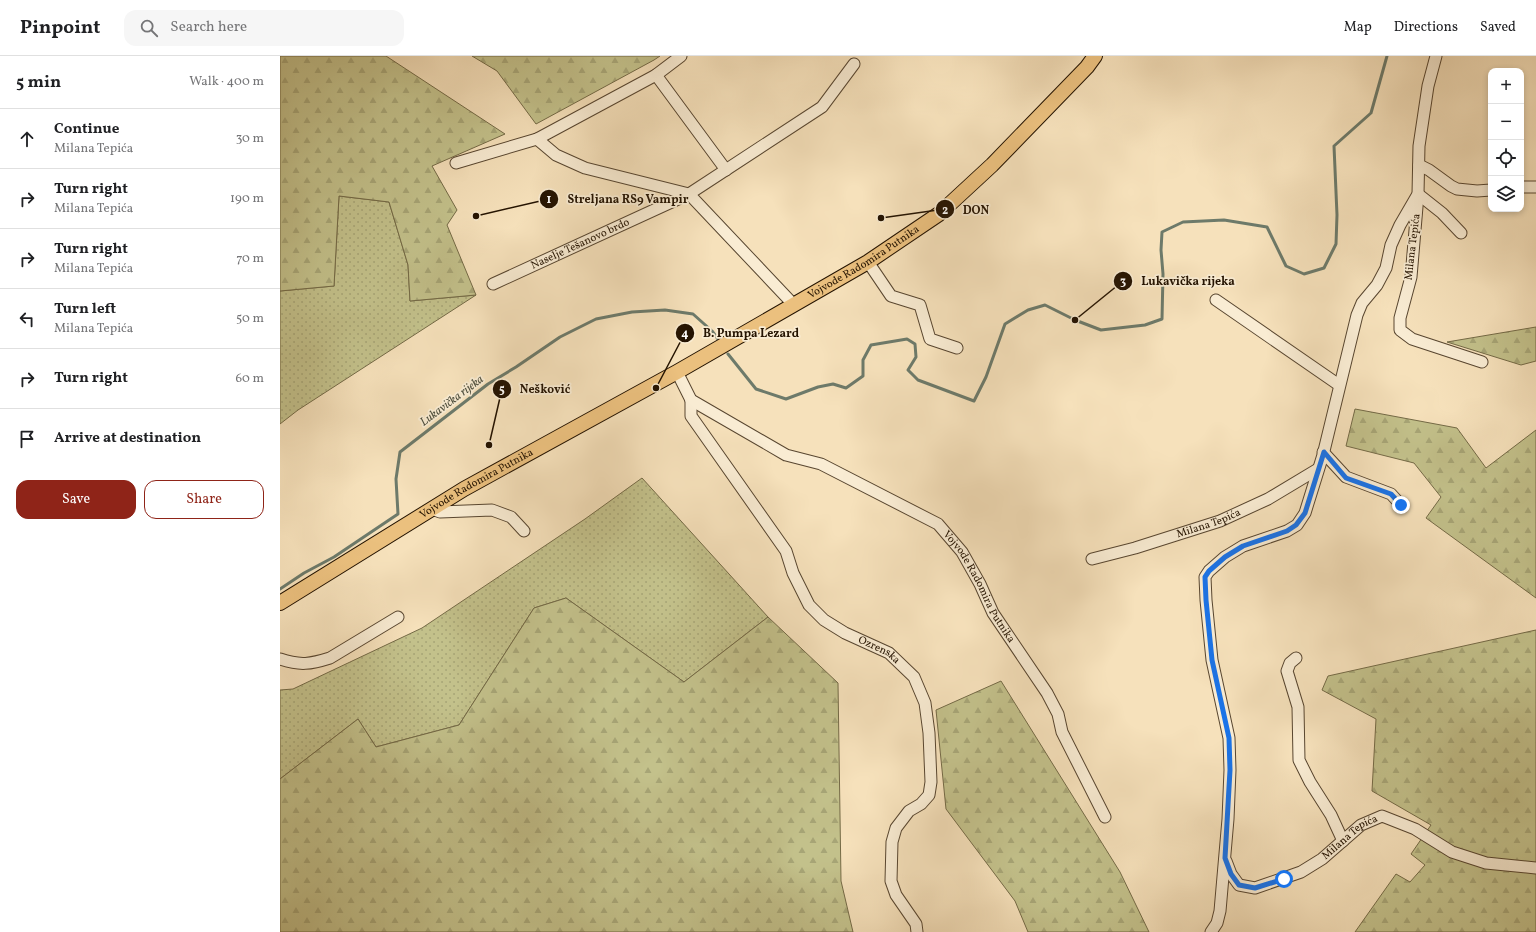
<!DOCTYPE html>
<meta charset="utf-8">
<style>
:root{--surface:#fff;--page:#f6f6f6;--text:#202124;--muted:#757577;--line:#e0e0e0;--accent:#8f2418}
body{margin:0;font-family:Vollkorn,serif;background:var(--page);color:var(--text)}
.controls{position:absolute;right:12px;top:12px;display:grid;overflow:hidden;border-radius:8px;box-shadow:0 2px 6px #0003}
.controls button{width:36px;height:36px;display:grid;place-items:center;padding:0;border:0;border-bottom:1px solid var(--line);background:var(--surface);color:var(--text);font:20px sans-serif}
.stop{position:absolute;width:12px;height:12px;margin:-9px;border:3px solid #1a73e8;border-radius:50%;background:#fff}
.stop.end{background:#1a73e8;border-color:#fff;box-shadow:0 1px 4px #0008}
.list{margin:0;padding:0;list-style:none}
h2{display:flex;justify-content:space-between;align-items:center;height:52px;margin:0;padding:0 16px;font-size:17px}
h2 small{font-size:13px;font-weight:400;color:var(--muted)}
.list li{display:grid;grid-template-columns:26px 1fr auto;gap:12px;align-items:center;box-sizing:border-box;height:60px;padding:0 16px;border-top:1px solid var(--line)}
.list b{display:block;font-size:15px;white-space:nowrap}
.list p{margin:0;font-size:13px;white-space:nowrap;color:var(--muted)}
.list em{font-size:13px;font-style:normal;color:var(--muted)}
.actions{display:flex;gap:8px;padding:12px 16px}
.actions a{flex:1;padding:9px 0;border:1px solid var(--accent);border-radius:12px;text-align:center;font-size:14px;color:var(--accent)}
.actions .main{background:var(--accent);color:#fff}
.icon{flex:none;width:22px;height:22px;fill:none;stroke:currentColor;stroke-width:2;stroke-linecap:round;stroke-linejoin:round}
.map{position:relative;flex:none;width:1256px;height:876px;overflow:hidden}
header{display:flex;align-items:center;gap:24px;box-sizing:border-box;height:56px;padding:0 20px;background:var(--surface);border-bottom:1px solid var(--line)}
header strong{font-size:19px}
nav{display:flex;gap:22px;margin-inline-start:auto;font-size:14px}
.search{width:280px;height:36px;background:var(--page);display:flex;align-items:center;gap:10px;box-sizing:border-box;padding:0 14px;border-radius:12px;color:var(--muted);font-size:15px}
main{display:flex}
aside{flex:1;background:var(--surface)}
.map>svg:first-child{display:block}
.grass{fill:url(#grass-dots);stroke:#746a46}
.forest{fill:url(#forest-firs);stroke:#746a46}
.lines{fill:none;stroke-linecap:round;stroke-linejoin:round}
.stream{stroke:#6d7a6a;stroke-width:3}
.minor-casing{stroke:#584630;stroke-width:13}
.major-casing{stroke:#241301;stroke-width:16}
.minor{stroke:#f9ecd3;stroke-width:11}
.major{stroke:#ebc07e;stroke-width:14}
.route{stroke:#1a73e8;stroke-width:5}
.labels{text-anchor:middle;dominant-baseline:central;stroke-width:3.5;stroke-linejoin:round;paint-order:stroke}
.street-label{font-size:11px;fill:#241301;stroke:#f9ecd3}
.water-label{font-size:12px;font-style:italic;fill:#4e4f3e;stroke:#f9ecd3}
.leader{fill:none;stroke:#241301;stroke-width:1.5}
.callout-dot{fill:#241301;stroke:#f9ecd3;stroke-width:1.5}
.mark-label{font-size:12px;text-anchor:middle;font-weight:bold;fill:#fff}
.callout-label{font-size:12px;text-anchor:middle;font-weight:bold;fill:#241301;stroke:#f9ecd3;stroke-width:3.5;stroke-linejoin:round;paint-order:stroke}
</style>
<header>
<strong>Pinpoint</strong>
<div class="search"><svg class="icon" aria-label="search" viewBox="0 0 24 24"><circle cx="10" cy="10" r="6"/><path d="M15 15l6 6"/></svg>Search here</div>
<nav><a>Map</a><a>Directions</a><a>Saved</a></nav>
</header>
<main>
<aside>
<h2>5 min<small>Walk · 400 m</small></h2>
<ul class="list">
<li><svg class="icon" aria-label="ahead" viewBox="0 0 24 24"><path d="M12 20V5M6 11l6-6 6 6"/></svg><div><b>Continue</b><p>Milana Tepića</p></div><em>30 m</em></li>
<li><svg class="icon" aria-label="right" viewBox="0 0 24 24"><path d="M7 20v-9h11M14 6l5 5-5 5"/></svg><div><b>Turn right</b><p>Milana Tepića</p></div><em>190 m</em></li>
<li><svg class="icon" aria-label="right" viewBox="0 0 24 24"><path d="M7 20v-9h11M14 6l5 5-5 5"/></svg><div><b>Turn right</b><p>Milana Tepića</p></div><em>70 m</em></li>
<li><svg class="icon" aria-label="left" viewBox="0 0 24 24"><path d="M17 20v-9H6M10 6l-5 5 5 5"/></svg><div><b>Turn left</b><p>Milana Tepića</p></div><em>50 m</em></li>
<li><svg class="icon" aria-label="right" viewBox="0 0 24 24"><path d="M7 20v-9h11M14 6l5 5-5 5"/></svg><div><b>Turn right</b></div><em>60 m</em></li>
<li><svg class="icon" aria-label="arrive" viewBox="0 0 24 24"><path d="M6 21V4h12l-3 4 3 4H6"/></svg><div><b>Arrive at destination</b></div></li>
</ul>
<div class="actions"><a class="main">Save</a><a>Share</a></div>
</aside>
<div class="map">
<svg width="1256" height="876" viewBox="0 0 1256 876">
<defs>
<pattern id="grass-dots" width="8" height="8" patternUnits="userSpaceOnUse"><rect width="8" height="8" fill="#c3c18b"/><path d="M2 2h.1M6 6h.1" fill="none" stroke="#a7a576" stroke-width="1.8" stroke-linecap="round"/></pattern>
<pattern id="forest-firs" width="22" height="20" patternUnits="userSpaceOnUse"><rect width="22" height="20" fill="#c3c18b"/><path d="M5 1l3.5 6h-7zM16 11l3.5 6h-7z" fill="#a7a576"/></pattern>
</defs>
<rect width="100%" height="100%" fill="#f6e1bb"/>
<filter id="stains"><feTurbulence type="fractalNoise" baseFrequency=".005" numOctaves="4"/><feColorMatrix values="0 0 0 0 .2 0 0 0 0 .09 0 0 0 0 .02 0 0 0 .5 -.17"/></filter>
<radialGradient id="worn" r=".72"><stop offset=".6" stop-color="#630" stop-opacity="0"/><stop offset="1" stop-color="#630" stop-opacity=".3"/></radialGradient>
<g class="grass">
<path d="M59 140 109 146 128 209 130 245 196 239 18 354 0 368V235L54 230Z"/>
<path d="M362 422 488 561 404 626 286 542 254 552 179 669 96 691 78 663 0 723V634L13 633 142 572 305 463Z"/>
</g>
<g class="forest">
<path d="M0 0H106L225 78 152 110 177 154 167 169 196 239 130 245 128 209 109 146 59 140 54 230 0 235Z"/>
<path d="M192 0H380L374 4 256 68 217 15Z"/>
<path d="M1256 271V305L1241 309 1167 286Z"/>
<path d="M1075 353 1177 372 1206 412 1256 374V542L1146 462 1161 441 1134 407 1066 390Z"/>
<path d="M286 542 404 626 488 561 558 627 561 825 573 876H0V723L78 663 96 691 179 669 254 552Z"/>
<path d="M1256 574V876H1075L1116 818 1130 826 1145 809 1131 798 1151 769 1092 735 1096 663 1042 634 1048 620Z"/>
<path d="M721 625 840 816 869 876H748L735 845 666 753 656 654Z"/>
</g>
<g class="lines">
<g class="stream">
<path d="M448 298 476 333 506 343 538 331 553 328 566 332 583 320V304L591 289 627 283 635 288 636 301 628 314 638 324 694 345 706 321 725 268 748 254 765 249 795 264 821 274 865 269 882 263 883 218 881 194 882 176 903 166 944 164 987 171 1006 210 1024 218 1044 212 1056 188 1057 159 1054 90 1091 57 1107 0"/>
<path d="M0 533 24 517 54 501 118 458 116 423 120 396 208 328 236 311 280 281 316 263 352 256 385 254 413 258 432 275 438 283"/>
</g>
<g class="minor-casing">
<g id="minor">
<path d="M401 0 376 19 257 83 276 99 305 112 409 138 542 51 574 8"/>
<path d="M376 19 446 114"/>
<path d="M176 107 257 83"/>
<path d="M1139 109 1149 114 1171 130 1177 133 1197 135 1211 134"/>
<path d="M1241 131H1256"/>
<path d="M1138 138 1162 157 1181 177"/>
<path d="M1138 139 1131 221 1120 262V274L1132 283 1202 306"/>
<path d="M588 206 611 240 640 249 650 283 677 292"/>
<path id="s1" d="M213 228 409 138 513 248"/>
<path d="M936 244 1059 329"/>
<path id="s2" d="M397 316 411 344 506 399 541 408 658 468 682 496 700 528 713 557 767 637 778 658 782 676 825 761"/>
<path id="s3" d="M411 344V360L506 495 513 517 529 549 544 564 565 577 609 597 634 621 645 647 649 677 651 726 649 739 641 748 629 755 616 772 612 786 611 825 616 839 636 868 637 876"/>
<path d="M1043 396 1066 421 1111 438 1121 449"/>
<path d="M152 453 160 456 212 454 231 461 244 475"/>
<path id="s4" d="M812 503 855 492 940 465 988 443 1038 413"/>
<path d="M1016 602 1010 607 1007 615 1018 651 1019 704 1030 726 1051 759 1063 785"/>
<path d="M0 603C20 610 31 608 50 602L118 561"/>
<path id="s5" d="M946 805 951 818 959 829 975 832 1021 816 1042 803 1081 769 1102 760 1135 773 1172 796 1206 807 1256 812"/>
<path d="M931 876 937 867 940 855 948 763 950 714 949 682 932 604 926 544 925 521 929 515 945 501 963 490 1007 475 1017 469 1025 457 1043 399 1077 259 1082 247 1097 229 1106 212 1111 189 1120 169 1138 138 1139 90 1148 30 1156 0"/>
</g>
</g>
<g class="major-casing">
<g id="major">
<path id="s6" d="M0 547 184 433 397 316 588 206 659 158 712 109 807 11 815 0"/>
</g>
</g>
<use href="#minor" class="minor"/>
<use href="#major" class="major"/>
</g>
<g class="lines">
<path class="route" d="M1004 823 975 832 959 829 951 818 945 802 950 714 949 682 932 604 926 544 925 521 929 515 945 501 963 490 1007 475 1016 469 1025 457 1044 396 1066 422 1111 438 1121 449"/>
</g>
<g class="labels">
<g class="street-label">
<text stroke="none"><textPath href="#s1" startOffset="96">Naselje Tešanovo brdo</textPath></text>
<text transform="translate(1133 191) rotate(-83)">Milana Tepića</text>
<text stroke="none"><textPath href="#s6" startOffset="676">Vojvode Radomira Putnika</textPath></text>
<text stroke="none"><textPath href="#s6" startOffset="230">Vojvode Radomira Putnika</textPath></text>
<text stroke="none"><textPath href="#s4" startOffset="122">Milana Tepića</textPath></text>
<text stroke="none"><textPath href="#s2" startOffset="384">Vojvode Radomira Putnika</textPath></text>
<text stroke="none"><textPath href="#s3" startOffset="324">Ozrenska</textPath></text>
<text stroke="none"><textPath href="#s5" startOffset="153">Milana Tepića</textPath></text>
</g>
<g class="water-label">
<text transform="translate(172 345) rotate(-37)">Lukavička rijeka</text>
</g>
</g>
<path class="leader" d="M196 160L269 143M601 162L665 153M795 264L843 225M376 332L405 277M209 389L222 333"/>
<g class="callout-dot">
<circle cx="196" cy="160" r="4"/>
<circle cx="601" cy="162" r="4"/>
<circle cx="795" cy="264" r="4"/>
<circle cx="376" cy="332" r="4"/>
<circle cx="209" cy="389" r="4"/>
<circle cx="269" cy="143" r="10"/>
<circle cx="665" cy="153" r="10"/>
<circle cx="843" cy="225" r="10"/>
<circle cx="405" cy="277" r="10"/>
<circle cx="222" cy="333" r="10"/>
</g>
<g class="mark-label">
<text x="269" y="147">1</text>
<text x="665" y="158">2</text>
<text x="843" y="229">3</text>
<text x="405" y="281">4</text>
<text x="222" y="337">5</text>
</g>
<g class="callout-label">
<text x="348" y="147">Streljana RS9 Vampir</text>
<text x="696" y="158">DON</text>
<text x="908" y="229">Lukavička rijeka</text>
<text x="471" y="281">B. Pumpa Lezard</text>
<text x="265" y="337">Nešković</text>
</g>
<rect width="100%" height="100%" filter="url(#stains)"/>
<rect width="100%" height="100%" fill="url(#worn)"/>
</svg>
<div class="controls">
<button>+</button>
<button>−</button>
<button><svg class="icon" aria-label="locate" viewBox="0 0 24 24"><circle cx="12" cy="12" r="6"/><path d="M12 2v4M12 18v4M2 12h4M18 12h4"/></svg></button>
<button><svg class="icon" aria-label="layers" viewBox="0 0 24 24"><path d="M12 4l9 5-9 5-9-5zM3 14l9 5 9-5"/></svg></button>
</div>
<div class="stop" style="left:1004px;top:823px"></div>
<div class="stop end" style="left:1121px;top:449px"></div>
</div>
</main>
